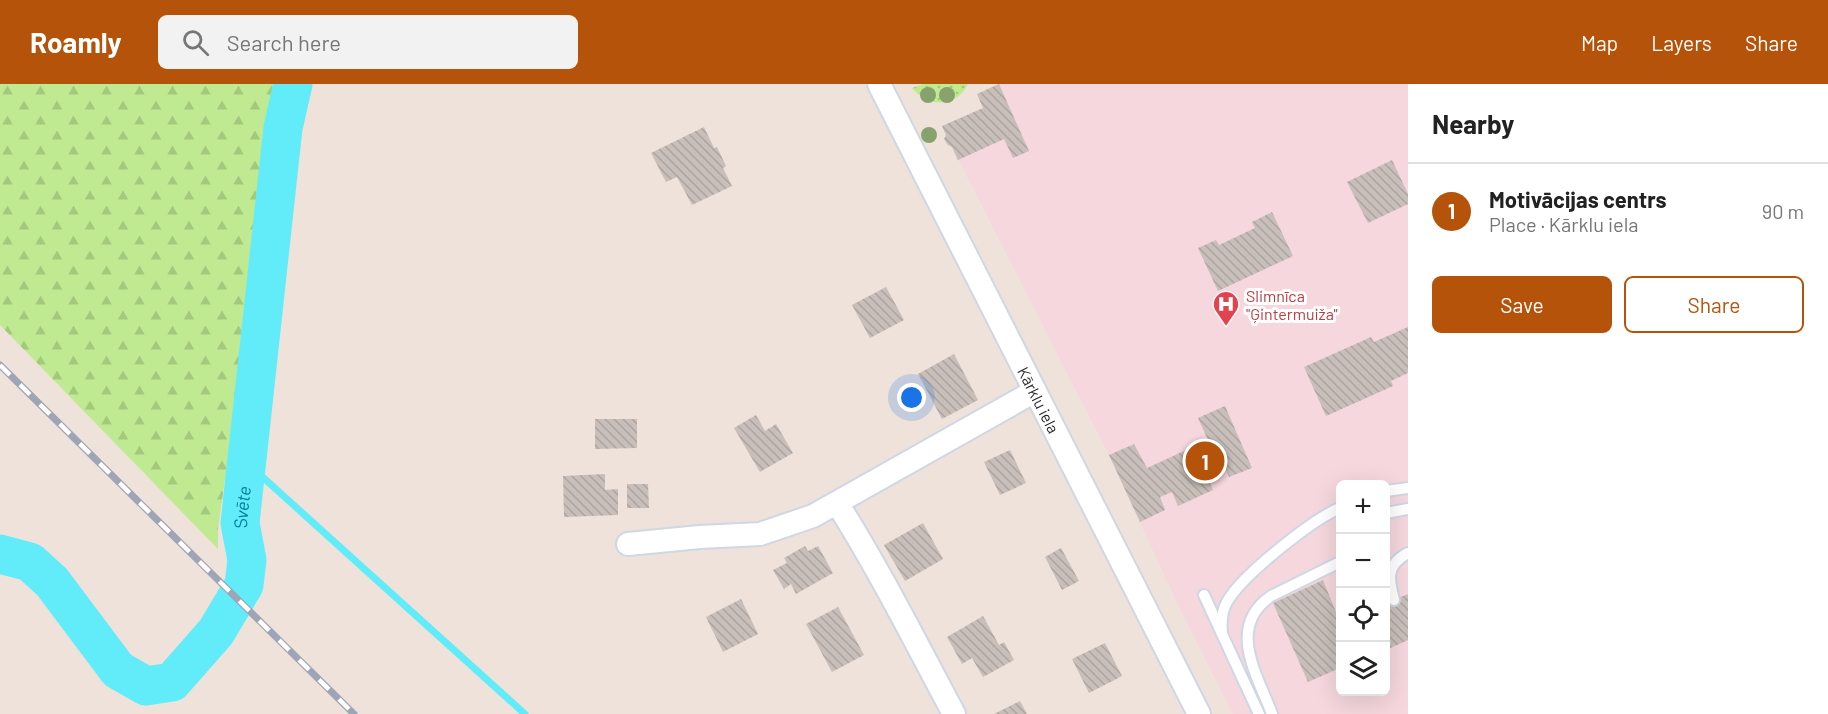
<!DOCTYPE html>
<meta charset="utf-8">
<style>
:root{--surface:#fff;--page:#f2f2f2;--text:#222;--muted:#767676;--line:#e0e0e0;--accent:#b45309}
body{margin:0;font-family:Barlow,sans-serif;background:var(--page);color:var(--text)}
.controls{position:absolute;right:18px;bottom:18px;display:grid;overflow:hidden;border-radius:9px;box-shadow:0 6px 24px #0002}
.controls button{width:54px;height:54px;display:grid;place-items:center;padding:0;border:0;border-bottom:2px solid var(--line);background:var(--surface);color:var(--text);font:30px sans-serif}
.you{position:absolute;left:912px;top:314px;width:21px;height:21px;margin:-15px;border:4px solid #fff;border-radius:50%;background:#1a73e8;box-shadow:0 0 0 9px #1a73e833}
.badge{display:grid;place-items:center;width:39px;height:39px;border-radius:50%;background:var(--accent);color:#fff;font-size:20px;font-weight:700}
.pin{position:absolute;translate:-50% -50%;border:3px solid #fff;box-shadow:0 2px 6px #0006}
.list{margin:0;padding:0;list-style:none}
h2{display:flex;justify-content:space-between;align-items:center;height:78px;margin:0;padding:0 24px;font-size:26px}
h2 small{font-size:20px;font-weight:400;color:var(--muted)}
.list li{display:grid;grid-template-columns:39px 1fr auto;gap:18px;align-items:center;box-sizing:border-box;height:96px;padding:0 24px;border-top:2px solid var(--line)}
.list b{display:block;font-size:22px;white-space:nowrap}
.list p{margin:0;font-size:20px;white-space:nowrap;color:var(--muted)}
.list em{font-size:20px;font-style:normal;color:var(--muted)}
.actions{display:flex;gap:12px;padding:18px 24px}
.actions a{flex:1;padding:14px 0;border:2px solid var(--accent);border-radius:9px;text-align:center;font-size:21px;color:var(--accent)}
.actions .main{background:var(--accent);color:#fff}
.icon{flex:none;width:33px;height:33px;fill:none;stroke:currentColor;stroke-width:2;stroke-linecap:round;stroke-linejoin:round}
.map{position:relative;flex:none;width:1408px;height:630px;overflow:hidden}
header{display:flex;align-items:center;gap:36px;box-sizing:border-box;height:84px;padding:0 30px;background:var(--accent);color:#fff}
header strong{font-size:28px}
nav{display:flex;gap:33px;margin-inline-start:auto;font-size:21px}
.search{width:420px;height:54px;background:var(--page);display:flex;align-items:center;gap:15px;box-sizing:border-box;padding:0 21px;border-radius:9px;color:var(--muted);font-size:22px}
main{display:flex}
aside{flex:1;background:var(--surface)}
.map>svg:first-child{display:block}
.medical{fill:#f5d7dd;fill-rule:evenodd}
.grass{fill:url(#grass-dots)}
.forest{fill:url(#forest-firs)}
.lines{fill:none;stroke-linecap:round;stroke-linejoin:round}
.stream{stroke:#62ecfa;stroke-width:7}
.river{stroke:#62ecfa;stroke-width:39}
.building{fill:url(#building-back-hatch)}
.lane-casing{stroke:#cfd7e5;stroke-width:14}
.street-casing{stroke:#cfd7e5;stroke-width:26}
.lane{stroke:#fff;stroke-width:10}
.street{stroke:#fff;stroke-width:22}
.rail-casing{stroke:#9da5b6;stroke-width:7}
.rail{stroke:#fff;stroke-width:4.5;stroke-dasharray:14;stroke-linecap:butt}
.tree{fill:#88a26d}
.labels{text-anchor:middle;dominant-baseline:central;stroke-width:6;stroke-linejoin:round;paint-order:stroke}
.health-label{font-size:16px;fill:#be3a42;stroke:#fff;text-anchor:start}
.street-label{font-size:16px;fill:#2a2a2a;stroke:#fff}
.water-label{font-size:18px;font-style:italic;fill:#027f99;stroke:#fff}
</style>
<header>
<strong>Roamly</strong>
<div class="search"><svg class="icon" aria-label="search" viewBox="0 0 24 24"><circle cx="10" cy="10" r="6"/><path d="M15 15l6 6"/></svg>Search here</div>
<nav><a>Map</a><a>Layers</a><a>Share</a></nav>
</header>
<main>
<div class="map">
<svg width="1408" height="630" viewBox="0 0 1408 630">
<defs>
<pattern id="grass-dots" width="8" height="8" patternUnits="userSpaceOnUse" patternTransform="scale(1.5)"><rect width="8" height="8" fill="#bfea91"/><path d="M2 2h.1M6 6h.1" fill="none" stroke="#a4c97d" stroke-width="1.8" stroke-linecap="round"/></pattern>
<pattern id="forest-firs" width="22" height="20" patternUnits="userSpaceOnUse" patternTransform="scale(1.5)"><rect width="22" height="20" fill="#bfea91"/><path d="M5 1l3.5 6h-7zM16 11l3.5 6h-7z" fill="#a4c97d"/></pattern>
<pattern id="building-back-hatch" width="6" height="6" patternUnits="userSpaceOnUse" patternTransform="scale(1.5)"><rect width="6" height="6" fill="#c9bfba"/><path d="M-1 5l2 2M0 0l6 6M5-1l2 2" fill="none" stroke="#ada4a0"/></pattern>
</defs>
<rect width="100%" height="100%" fill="#eee2da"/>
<path class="medical" d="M998 0H1408V630H1233L1180 525 1109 371 952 63 948 61 945 55 946 51 942 42 983 24 977 10ZM1340 400H1386V608H1340Z"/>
<path class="grass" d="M923 0H968C956 24 928 24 912 4Z"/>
<path class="forest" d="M0 0H281L218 445V465L0 241Z"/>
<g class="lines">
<path class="stream" d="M247 379 525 630"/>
<path class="river" id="s1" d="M0 470 30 478 52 498 118 586 146 602 172 598 216 548 244 501 247 476 240 439 283 44 293 0"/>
</g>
<g class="building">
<path d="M999 0 1029 67 1013 74 1004 55 958 76 952 63 948 61 944 55 946 51 942 42 983 24 977 10Z"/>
<path d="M704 43 714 64 717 63 726 82 723 84 732 102 692 121 677 93 666 98 651 69Z"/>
<path d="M1392 76 1408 110V120L1368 139 1347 98Z"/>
<path d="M1272 128 1293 172 1218 207 1198 164 1216 156 1219 161 1255 144 1252 138Z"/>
<path d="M886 203 904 236 870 254 852 221Z"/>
<path d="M1408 243V289L1391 297 1393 302 1326 332 1304 283 1371 253 1374 258Z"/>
<path d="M954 270 978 316 942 335 918 290Z"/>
<path d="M1225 322 1252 384 1229 393 1225 384 1207 392 1213 406 1178 422 1172 408 1160 413 1165 426 1140 438 1109 371 1134 360 1147 384 1208 356 1198 334Z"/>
<path d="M756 331 765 347 776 340 793 369 760 388 734 344Z"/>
<path d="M595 335H637V364L595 365Z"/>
<path d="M1010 366 1026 399 1000 411 984 378Z"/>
<path d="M605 390V406L618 405V431L564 433 563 392Z"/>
<path d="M627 400H648L649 424H627Z"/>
<path d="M923 439 943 475 905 497 884 461Z"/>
<path d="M805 462 808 467 818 462 833 489 796 510 791 500 784 505 773 486 787 479 784 474Z"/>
<path d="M1061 464 1079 497 1062 506 1045 473Z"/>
<path d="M1323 496 1340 538V584L1308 598 1273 519Z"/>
<path d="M1408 510V556L1386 566V519Z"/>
<path d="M741 515 758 550 723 568 706 533Z"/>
<path d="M838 523 864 571 832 588 806 540Z"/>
<path d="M983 532 999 561 1004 558 1014 576 983 593 972 574 962 580 947 553Z"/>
<path d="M1105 559 1122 592 1089 609 1072 575Z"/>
<path d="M1020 617 1027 630H994Z"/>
</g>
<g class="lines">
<g class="lane-casing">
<g id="lane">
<path d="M1386 407 1408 404"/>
<path d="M1386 429 1408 425"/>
<path d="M1204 511 1259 630"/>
<path d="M1394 516C1388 494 1386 481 1408 469"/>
<path d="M1222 550C1221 539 1221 528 1227 518 1241 492 1313 435 1340 424"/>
<path d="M1272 630C1257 590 1226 543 1271 512L1340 478"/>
</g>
</g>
<g class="street-casing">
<g id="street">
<path id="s2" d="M879 0 1199 630"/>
<path d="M837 419C880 487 916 559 954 630"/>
<path d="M628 460 700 453 760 450 813 432 1035 307"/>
</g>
</g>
<use href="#lane" class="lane"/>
<use href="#street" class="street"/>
<g class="rail-casing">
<path id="rail" d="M0 281 354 630"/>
</g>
<use href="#rail" class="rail"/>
</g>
<g class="tree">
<circle cx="928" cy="11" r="8"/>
<circle cx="947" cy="11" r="8"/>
<circle cx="929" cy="51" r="8"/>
</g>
<defs>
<g id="hospital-pin" transform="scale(1.35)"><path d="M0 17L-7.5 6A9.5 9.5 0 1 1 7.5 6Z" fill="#e0444e" stroke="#fff"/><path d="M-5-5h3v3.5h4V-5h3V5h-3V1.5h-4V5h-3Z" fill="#fff"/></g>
</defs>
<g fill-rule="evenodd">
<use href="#hospital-pin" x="1226" y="220"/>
</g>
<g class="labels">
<g class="health-label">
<text x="1246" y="211">Slimnīca<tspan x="1246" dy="18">"Ģintermuiža"</tspan></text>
</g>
<g class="street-label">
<text stroke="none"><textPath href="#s2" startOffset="354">Kārklu iela</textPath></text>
</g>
<g class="water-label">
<text stroke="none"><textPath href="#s1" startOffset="429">Svēte</textPath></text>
</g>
</g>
</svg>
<div class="controls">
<button>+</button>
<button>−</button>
<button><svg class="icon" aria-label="locate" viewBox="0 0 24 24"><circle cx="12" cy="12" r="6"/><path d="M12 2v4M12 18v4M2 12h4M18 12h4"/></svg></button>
<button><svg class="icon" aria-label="layers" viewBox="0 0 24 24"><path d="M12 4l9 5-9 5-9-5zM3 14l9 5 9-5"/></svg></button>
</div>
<div class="you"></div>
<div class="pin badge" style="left:1205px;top:377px">1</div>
</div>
<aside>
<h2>Nearby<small></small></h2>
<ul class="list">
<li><span class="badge">1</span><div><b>Motivācijas centrs</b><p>Place · Kārklu iela</p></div><em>90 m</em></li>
</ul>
<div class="actions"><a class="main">Save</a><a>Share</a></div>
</aside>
</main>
